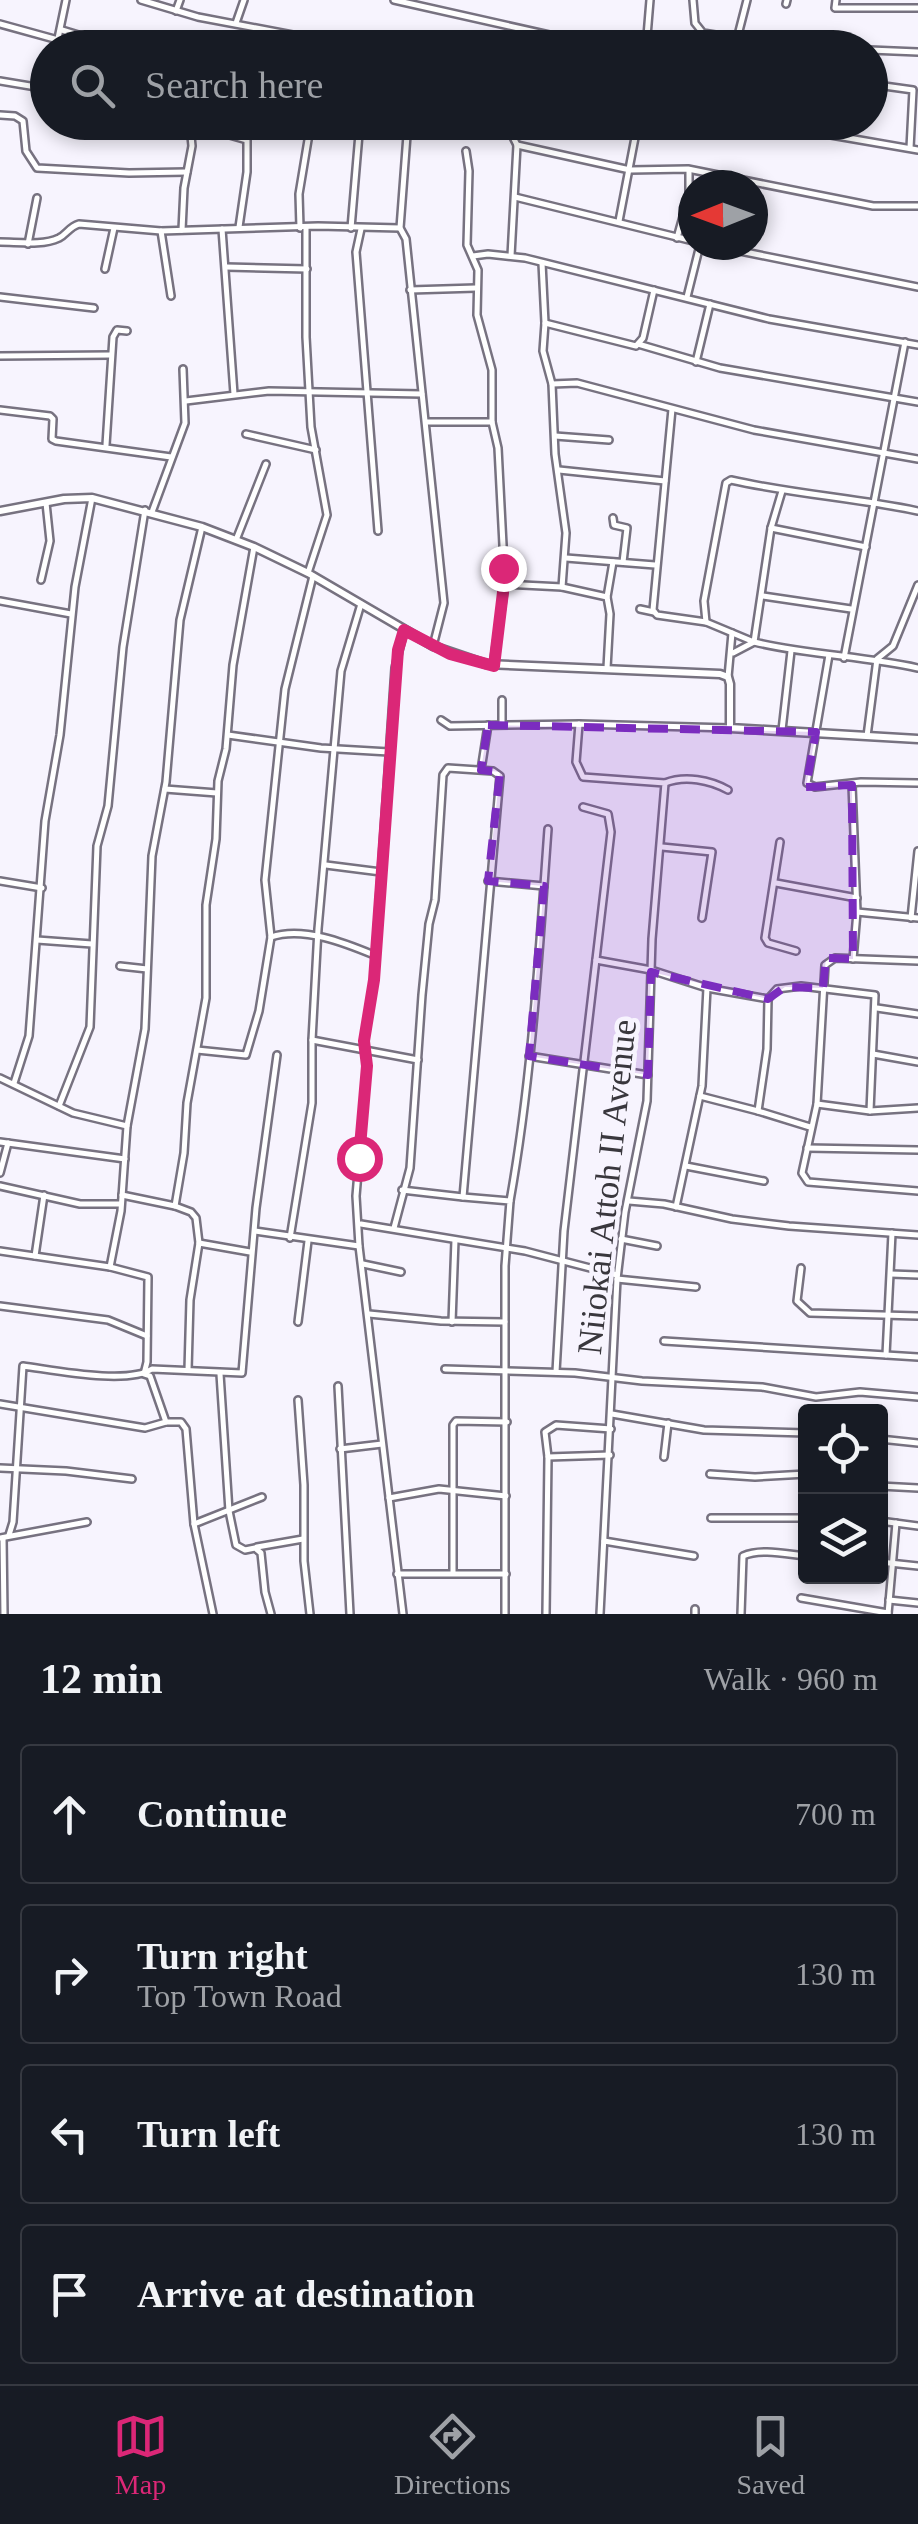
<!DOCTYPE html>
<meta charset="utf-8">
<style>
:root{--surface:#171b24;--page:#20242c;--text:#f1f3f6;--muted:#9ea1a6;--line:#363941;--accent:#db2777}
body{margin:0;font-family:Georgia,serif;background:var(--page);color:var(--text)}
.controls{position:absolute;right:30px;bottom:30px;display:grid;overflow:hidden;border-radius:10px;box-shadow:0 5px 15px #0003}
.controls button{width:90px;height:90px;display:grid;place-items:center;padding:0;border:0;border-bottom:2px solid var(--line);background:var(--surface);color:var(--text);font:50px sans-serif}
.compass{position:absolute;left:678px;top:170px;width:90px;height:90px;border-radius:50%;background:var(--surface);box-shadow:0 5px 15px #0003;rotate:269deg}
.stop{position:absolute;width:30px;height:30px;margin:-22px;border:8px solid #db2777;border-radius:50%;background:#fff}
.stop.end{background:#db2777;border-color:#fff;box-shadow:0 2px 10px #0008}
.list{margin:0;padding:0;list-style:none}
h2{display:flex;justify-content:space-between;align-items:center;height:130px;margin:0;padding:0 40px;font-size:42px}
h2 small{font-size:32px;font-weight:400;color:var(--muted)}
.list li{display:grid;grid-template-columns:65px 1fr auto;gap:30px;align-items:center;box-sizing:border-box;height:140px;margin:0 20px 20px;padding:0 20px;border:2px solid var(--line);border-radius:10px}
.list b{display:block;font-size:38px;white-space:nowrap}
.list p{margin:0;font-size:32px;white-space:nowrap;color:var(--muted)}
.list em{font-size:32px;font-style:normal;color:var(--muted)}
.icon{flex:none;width:55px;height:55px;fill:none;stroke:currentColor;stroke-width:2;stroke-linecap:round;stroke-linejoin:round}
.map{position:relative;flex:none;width:918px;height:1614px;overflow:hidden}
.search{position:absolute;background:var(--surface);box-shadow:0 5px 15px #0003;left:30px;right:30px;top:30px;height:110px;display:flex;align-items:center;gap:25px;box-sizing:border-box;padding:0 35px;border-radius:55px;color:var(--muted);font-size:38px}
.sheet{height:770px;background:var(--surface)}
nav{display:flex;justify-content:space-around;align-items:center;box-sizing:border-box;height:140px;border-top:2px solid var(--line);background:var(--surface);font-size:28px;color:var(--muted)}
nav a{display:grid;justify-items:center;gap:5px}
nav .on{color:var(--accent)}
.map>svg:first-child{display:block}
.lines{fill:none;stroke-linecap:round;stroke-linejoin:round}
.minor-casing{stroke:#777280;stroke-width:10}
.tertiary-casing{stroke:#777280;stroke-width:11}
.minor{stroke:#fff;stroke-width:5}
.tertiary{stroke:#fff;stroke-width:6}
.route{stroke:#db2777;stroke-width:12}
.marked{fill:#7b2cbf;fill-opacity:0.2;stroke:#7b2cbf;stroke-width:8;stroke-dasharray:20 12;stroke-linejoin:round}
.labels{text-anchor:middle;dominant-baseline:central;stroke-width:9;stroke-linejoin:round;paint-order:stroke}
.street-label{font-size:35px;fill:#39373d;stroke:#f7f4fe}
</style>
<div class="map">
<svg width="918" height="1614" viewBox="0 0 918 1614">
<rect width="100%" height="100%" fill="#f7f4fe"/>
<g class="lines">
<g class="minor-casing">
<g id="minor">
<path d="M141 0 198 17 361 48"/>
<path d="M394 0 607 48"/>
<path d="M693 0 695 23 703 33 797 48"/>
<path d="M836 0 835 8H918"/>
<path d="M786 4 787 0"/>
<path d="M176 11 180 0"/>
<path d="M236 23 244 0"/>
<path d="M0 24 58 40"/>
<path d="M62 30 121 48"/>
<path d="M737 39 747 0"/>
<path d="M56 48 66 0"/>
<path d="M646 48 650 0"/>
<path d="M870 50 918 52"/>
<path d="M0 81 48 89"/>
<path d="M870 84 913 90 910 148"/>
<path d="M0 115 15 116 23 121 26 151 37 168 129 173 187 172"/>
<path d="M184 122 247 140V172L239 227"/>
<path d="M408 122 400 228 406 239 444 603 433 646"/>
<path d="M691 122 831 135 918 150"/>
<path d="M831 135V122"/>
<path d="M517 145 630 170 688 169 873 206H918"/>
<path d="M466 151 469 171 467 245 478 270 477 315 492 370V422L498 448 505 584 493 666"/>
<path d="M515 197 693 241"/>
<path d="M619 221 638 122"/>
<path d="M300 228 299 194 311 122"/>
<path d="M306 228V337L311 427 327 515 308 573"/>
<path d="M351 228 360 122"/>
<path d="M222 229 234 394"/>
<path d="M361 229 356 252 378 531"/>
<path d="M182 230 184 188 192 146 190 126"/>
<path d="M161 231 171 296"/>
<path d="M677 238 689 195V171"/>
<path d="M0 242C18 242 42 246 59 238 67 234 69 227 79 224L161 231 318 226 400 228"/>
<path d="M28 244 37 198"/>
<path d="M710 245 918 287"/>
<path d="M473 256 488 254 525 258 769 319 918 345"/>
<path d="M511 256 517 145 512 135 511 122"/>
<path d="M542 263 545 323 543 351 552 384 555 454 566 533 562 587"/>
<path d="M226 267 307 269"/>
<path d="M105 269 114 228"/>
<path d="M410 290 476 288"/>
<path d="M0 297 94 308"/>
<path d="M687 297 700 245"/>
<path d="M545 323 636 346 643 338 654 290"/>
<path d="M638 344 720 368 918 402"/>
<path d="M0 356 111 355"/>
<path d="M696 362 710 304"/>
<path d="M552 384 577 383 754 430 918 459"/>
<path d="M186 401 269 391 422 394"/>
<path d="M672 409 653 610 657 615 706 622 754 642 771 528 782 491"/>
<path d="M0 410 50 416 53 419 52 439 56 441 171 457"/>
<path d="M426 422H492"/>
<path d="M246 434 316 450"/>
<path d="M555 436 609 440"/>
<path d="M106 445 113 337 117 330 127 331"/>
<path d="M559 470 665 481"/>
<path d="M152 512 185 423 183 369"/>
<path d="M613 518 614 525 627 528 623 562"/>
<path d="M771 528 866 547"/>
<path d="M236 540 266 464"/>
<path d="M566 558 655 565"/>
<path d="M41 580 50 541 46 503"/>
<path d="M505 584 562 587 607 597 610 614 607 668"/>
<path d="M763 596 851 609"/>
<path d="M607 597 613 562"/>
<path d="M0 601 71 614"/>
<path d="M640 609 654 612"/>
<path d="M706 622 704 601 726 483 731 480C793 494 856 498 918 511"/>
<path d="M733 653 754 642C808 655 864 656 918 668"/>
<path d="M829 655 807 783 815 787 861 782 918 783"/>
<path d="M844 658 905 342"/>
<path d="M728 677 732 633"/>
<path d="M502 700V725"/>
<path d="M441 720 450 726 579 724 730 728"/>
<path d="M579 724 576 762 583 777 665 783 652 939 647 1101 625 1212 617 1279 600 1614"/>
<path d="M782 730 791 651"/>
<path d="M228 735 321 748 389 752"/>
<path d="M867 736 877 659 893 646 918 585"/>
<path d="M481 770 488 725"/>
<path d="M665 783C685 775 710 780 728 790"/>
<path d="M852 785 857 912 853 959"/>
<path d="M165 789 217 793"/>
<path d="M780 842 765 938 768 943 796 951"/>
<path d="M662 847 712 852 702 918"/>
<path d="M326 865 381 872"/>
<path d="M0 881 42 888"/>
<path d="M488 881 544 886"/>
<path d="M776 883 857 898"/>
<path d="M857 912 918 918"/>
<path d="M911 918 918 851"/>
<path d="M271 937C303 926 345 943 374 955"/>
<path d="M37 940 92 944"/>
<path d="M596 960 651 970 707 988 768 999"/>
<path d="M918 961 835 958 825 965 817 1104 802 1173 808 1182 918 1191"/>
<path d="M120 966 147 969"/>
<path d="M877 1008 918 1014"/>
<path d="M312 1040 418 1060"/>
<path d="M197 1050 246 1055 259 1011 271 937 265 880 285 689 313 576"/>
<path d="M873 1054 918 1062"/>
<path d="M529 1056 648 1075"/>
<path d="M0 1078 73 1113 127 1126"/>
<path d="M14 1083 29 1036 45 821 60 735 75 587 92 498"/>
<path d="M700 1096 758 1111"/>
<path d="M817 1104 870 1111 918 1108"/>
<path d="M59 1106 90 1027 97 846 108 806 123 647 145 510"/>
<path d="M810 1127 758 1111 767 1049 768 999 777 989 801 986 875 995 870 1111"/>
<path d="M0 1142 125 1159"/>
<path d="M807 1148 918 1150"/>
<path d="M686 1166 764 1181"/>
<path d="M0 1173 8 1143"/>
<path d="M0 1186 80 1204H121"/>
<path d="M402 1190 463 1197"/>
<path d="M122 1195 175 1206 191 1212 196 1218 199 1243 190 1300 188 1370"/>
<path d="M510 1201C532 1078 539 953 548 829"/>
<path d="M629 1201 664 1204 732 1219 789 1226 918 1235"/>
<path d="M175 1206 184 1153 187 1103 206 998V905L216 839 218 781 226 749 233 665 254 547"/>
<path d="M676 1207 702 1086 707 988"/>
<path d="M361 1224 525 1251 617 1275"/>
<path d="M394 1228 410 1168 422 995 429 924 435 900 443 775 448 768 493 771 500 776 463 1197 510 1201 505 1266V1614"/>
<path d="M255 1231 359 1246"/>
<path d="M290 1238 312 1103V1040L318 929 341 671 361 604"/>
<path d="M621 1239 657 1246"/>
<path d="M199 1243 250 1252"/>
<path d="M0 1251 110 1267 148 1277 147 1362 144 1374 150 1376 166 1422H181L186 1429 194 1524 213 1614"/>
<path d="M35 1256 44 1195"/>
<path d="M363 1264 401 1272"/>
<path d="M110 1267 121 1211 127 1126 145 1029 152 856 166 782 180 620 202 527"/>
<path d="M801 1268 797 1301 810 1313 918 1316"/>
<path d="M891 1274 918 1275"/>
<path d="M617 1279 696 1287"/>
<path d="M0 1306 108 1320 147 1336"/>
<path d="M369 1314 441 1321 505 1322"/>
<path d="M298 1322 308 1241"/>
<path d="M452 1322 455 1240"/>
<path d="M664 1341 918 1357"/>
<path d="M886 1355 892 1233"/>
<path d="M445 1369 575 1373 642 1381 762 1387 816 1397 860 1392 918 1397"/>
<path d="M556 1372 564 1231 611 832 608 814 583 807"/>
<path d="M220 1374 229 1511 236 1545 245 1550 255 1548 261 1553 265 1592 271 1614"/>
<path d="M338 1386 350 1614"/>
<path d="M298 1400 304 1485V1561L310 1614"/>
<path d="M0 1404 145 1428 166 1422"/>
<path d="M612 1414 704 1430 806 1433"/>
<path d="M880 1439 918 1443"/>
<path d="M340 1449 382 1444"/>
<path d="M880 1452 882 1439"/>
<path d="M548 1457 610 1455"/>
<path d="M664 1457 668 1423"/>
<path d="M0 1468 66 1471 132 1479"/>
<path d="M710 1474 755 1477 806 1474"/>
<path d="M880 1486 918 1488"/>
<path d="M389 1498 439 1489 506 1496"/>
<path d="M711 1518H806"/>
<path d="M880 1521 918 1526"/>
<path d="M194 1524 262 1497"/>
<path d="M9 1535 13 1522 23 1366C54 1370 127 1385 152 1369L242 1373 256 1208 277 1055"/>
<path d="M0 1538 87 1522"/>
<path d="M3 1538 4 1614"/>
<path d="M604 1541 694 1556"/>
<path d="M257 1547 303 1539"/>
<path d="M880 1562 918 1566"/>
<path d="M453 1573V1425L456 1421 507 1422"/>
<path d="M397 1574H506"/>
<path d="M801 1598 888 1613"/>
<path d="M889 1600 918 1603"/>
<path d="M403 1614 359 1246 356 1196 367 1066 364 1041 374 980 395 668 404 630"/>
<path d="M546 1614 548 1457 545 1432 556 1425 611 1429"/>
<path d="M695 1614V1609"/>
<path d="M741 1614 743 1556C761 1548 786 1554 806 1556"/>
<path d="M888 1614 896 1523"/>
</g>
</g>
<g class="tertiary-casing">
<path id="tertiary" d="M0 511 64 499 92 498 202 527 254 547 308 573 433 646 486 664 720 674 728 677 730 684V728L918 739"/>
</g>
<use href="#minor" class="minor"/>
<use href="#tertiary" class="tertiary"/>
</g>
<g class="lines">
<path class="route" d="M359 1158 367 1066 364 1041 374 980 398 650 404 630 450 654 494 666 504 584 503 568"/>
</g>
<path class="marked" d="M488 725 816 732 806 787 852 785 853 959 826 958 823 988 785 987 768 999 651 972 648 1075 529 1056 544 886 488 881 500 772 481 770Z"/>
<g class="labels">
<g class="street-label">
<text transform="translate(607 1187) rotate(-84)">Niiokai Attoh II Avenue</text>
</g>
</g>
</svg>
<div class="controls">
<button><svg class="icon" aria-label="locate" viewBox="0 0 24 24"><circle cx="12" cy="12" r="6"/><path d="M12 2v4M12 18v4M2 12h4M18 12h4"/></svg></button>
<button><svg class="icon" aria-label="layers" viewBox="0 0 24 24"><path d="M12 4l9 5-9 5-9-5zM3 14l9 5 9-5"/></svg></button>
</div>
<svg class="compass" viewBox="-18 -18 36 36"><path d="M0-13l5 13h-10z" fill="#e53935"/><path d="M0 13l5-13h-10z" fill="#9ea1a6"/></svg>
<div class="stop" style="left:359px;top:1158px"></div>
<div class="stop end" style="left:503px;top:568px"></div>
<div class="search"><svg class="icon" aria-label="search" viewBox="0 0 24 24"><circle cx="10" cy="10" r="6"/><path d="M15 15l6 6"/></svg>Search here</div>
</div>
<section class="sheet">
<h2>12 min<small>Walk · 960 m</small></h2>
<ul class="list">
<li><svg class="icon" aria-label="ahead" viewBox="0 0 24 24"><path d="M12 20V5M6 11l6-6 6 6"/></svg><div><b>Continue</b></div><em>700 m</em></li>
<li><svg class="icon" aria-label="right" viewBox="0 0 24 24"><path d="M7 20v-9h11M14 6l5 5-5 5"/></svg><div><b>Turn right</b><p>Top Town Road</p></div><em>130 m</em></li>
<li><svg class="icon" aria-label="left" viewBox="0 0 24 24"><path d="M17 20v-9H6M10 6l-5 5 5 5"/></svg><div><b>Turn left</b></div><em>130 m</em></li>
<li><svg class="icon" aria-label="arrive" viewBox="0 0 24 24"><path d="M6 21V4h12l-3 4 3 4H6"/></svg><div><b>Arrive at destination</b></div></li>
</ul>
</section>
<nav>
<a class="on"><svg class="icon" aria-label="map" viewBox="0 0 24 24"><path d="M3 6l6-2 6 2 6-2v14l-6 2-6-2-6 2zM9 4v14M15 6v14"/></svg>Map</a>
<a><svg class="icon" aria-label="directions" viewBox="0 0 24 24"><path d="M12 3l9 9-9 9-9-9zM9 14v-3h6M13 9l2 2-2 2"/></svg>Directions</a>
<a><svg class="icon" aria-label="saved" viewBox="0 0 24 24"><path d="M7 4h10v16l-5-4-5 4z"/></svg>Saved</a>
</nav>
